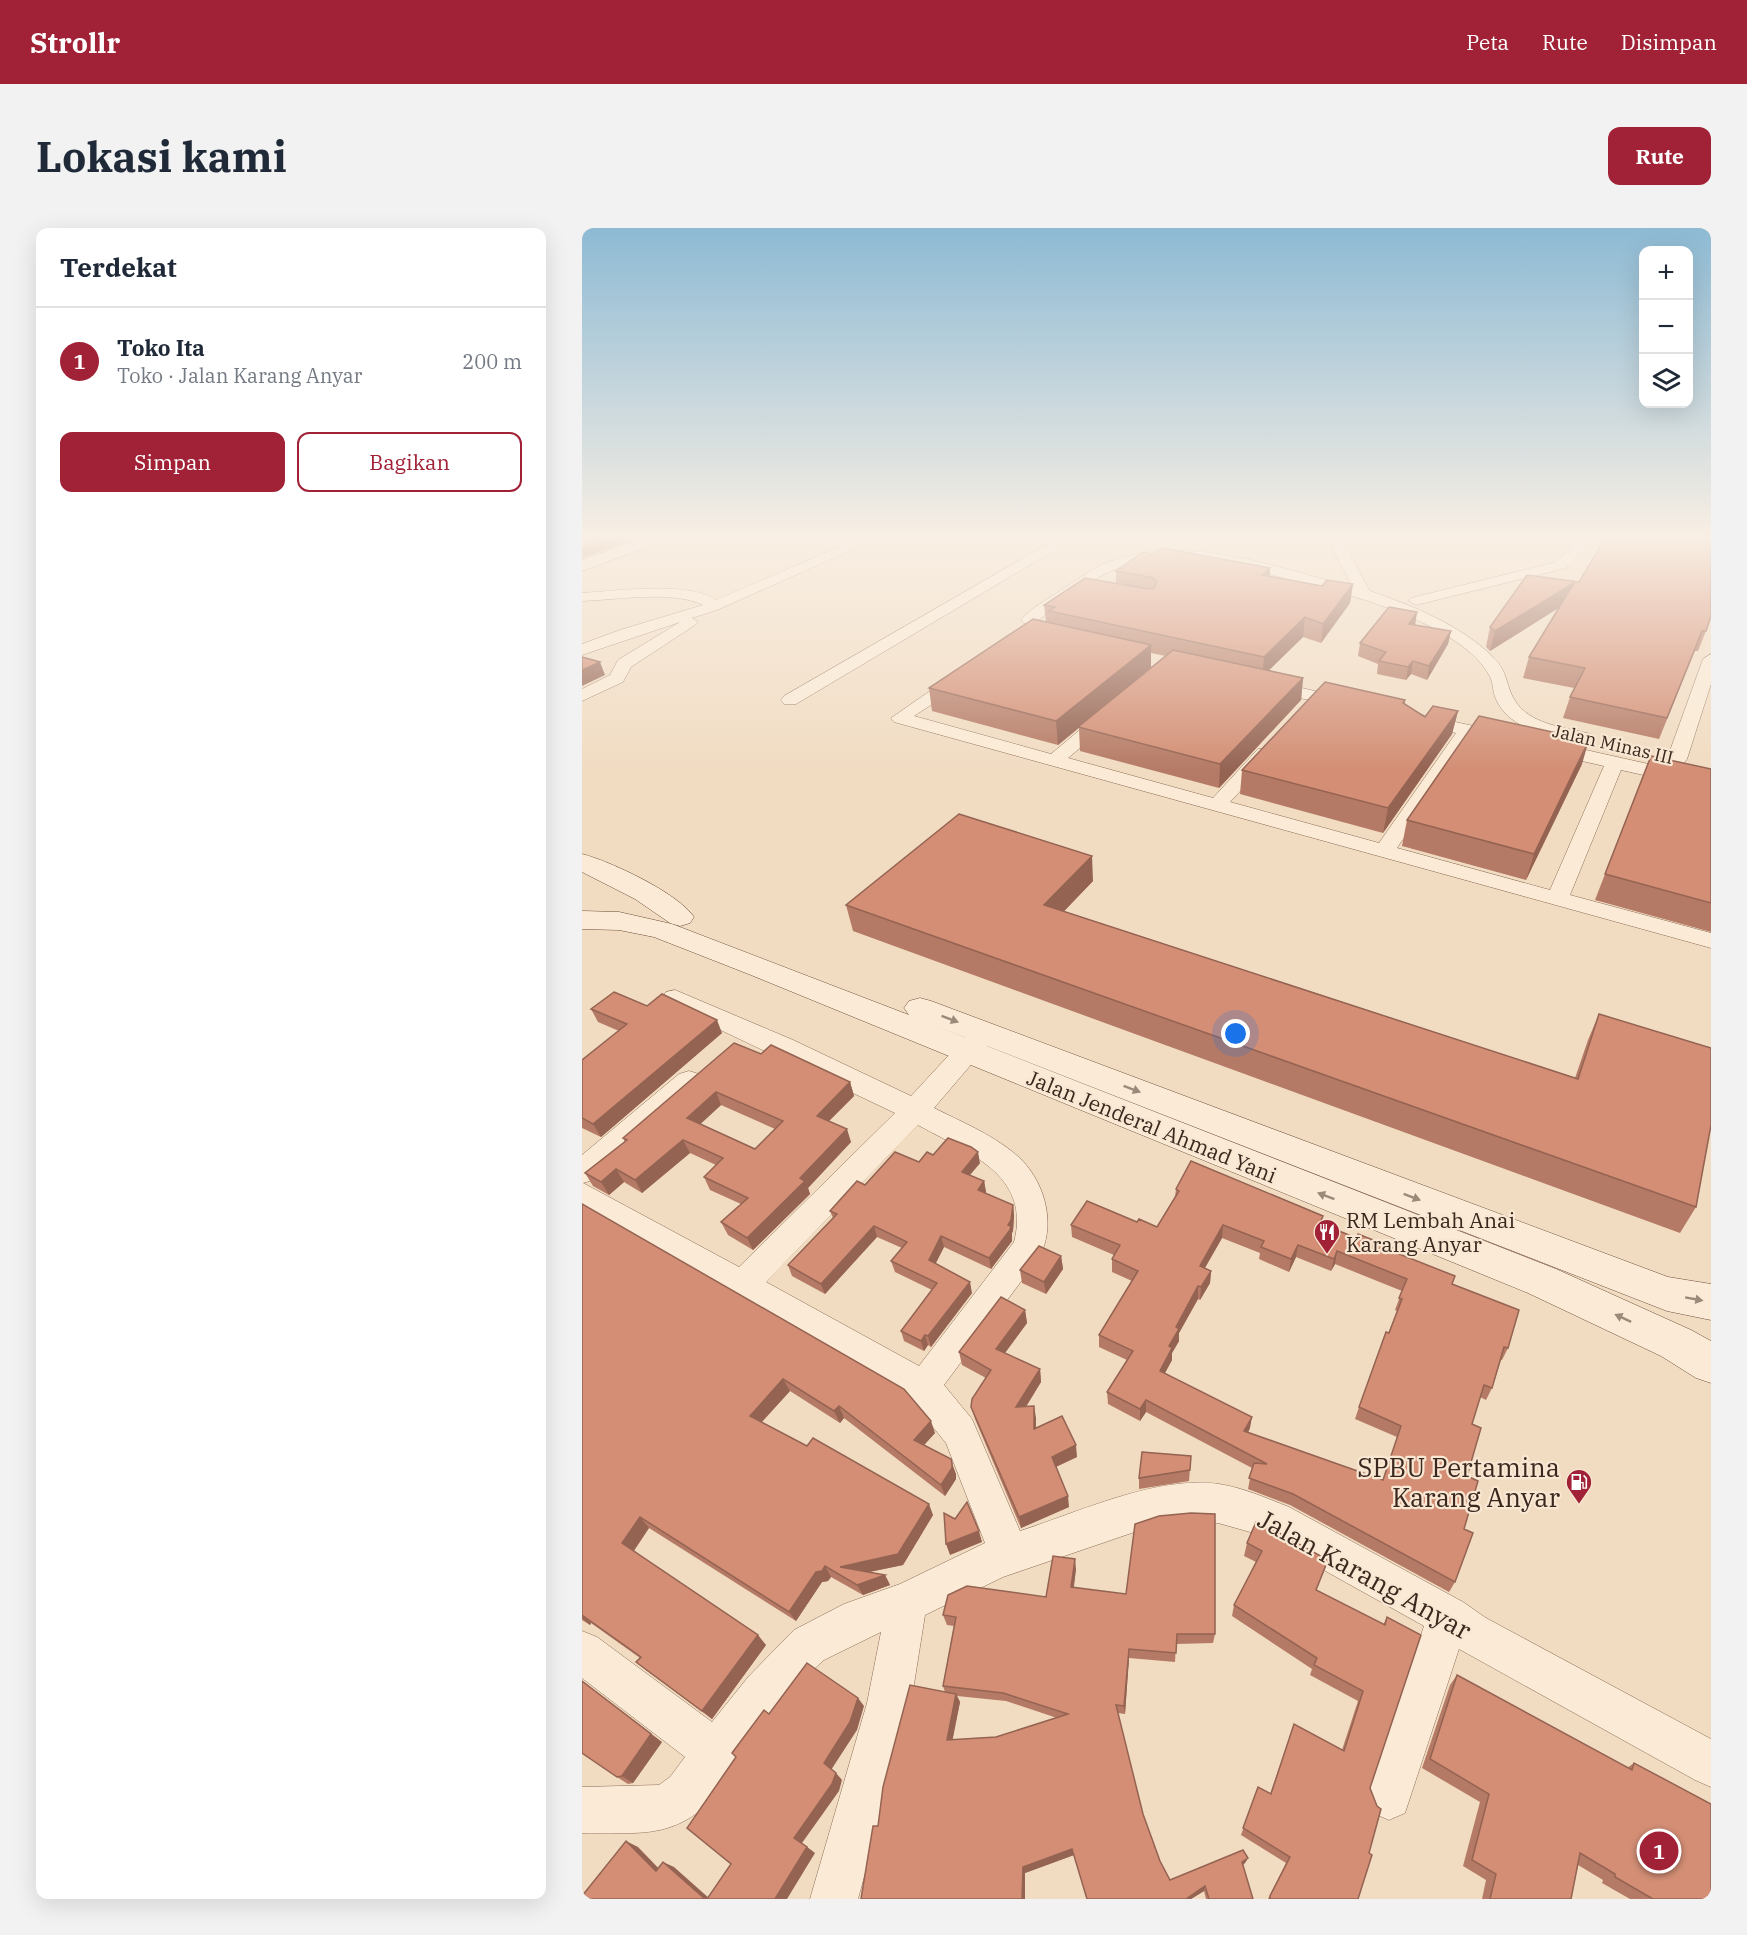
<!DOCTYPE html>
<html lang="id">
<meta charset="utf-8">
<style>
:root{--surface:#fff;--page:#f2f2f3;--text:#1f2937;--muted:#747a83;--line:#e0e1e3;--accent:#a12236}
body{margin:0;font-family:"IBM Plex Serif",serif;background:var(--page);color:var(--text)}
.controls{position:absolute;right:18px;top:18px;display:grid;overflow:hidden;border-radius:12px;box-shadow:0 6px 24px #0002}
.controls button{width:54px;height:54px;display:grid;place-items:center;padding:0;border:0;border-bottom:2px solid var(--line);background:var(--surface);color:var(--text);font:30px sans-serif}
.you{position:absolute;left:654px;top:806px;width:21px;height:21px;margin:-15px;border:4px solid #fff;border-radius:50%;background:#1a73e8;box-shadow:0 0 0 9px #1a73e833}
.badge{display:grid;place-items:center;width:39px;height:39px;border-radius:50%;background:var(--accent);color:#fff;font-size:20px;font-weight:700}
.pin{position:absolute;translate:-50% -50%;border:3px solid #fff;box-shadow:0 2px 6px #0006}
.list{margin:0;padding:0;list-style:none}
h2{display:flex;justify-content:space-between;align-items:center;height:78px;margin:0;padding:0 24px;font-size:26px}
h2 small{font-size:20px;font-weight:400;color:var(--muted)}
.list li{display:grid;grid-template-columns:39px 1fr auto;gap:18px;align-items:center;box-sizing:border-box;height:108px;padding:0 24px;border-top:2px solid var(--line)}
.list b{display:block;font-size:22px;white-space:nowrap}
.list p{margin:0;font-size:20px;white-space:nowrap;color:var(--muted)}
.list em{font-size:20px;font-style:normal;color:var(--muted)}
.actions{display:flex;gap:12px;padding:18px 24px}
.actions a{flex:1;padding:14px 0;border:2px solid var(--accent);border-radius:12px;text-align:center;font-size:21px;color:var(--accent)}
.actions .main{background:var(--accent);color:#fff}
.icon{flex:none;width:33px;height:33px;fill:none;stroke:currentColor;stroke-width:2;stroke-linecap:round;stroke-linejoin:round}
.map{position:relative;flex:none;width:1129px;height:1671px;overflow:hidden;border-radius:12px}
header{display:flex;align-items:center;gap:36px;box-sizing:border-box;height:84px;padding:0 30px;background:var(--accent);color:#fff}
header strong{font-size:28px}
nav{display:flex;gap:33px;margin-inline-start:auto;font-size:21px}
.intro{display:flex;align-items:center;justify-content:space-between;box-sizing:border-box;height:144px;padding:0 36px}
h1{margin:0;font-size:42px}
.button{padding:15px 27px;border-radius:12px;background:var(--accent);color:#fff;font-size:21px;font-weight:700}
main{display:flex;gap:36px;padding:0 36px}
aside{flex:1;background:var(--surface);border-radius:12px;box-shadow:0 6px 24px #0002}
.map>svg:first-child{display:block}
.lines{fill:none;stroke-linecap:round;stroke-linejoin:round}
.street-casing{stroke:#8d6c57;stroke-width:1}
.secondary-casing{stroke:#6f4d3b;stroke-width:1}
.street{fill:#fbebd6;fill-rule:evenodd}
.secondary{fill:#fbebd6;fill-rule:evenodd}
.wall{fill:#b57a65;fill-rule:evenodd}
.shaded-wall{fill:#946352}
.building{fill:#d38e75;stroke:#946352;stroke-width:1.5;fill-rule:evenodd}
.oneway{fill:#9b897a}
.labels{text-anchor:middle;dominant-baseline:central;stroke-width:4.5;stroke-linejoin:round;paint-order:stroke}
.far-street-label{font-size:18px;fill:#3b271d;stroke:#f8e7d2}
.street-label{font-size:21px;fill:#3b271d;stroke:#f8e7d2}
.poi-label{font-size:21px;fill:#3b271d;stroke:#f8e7d2;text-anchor:start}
.near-poi-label{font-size:26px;fill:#3b271d;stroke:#f8e7d2;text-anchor:end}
.near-street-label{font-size:26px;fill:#3b271d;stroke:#f8e7d2}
</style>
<header>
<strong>Strollr</strong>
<nav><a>Peta</a><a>Rute</a><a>Disimpan</a></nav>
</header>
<div class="intro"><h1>Lokasi kami</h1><a class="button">Rute</a></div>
<main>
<aside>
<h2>Terdekat<small></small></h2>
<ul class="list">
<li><span class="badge">1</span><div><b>Toko Ita</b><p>Toko · Jalan Karang Anyar</p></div><em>200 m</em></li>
</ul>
<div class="actions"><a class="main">Simpan</a><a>Bagikan</a></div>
</aside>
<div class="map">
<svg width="1129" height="1671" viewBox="0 0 1129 1671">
<rect width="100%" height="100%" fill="#f1dcc2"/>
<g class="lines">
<g class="street-casing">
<g id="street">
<path d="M280 309H299L135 382 110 390 116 394 113 397 49 439 41 454 0 473V461L28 447 36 432 98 394 0 427V416L38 402 121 377C90 362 35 372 0 373V365C32 363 109 353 134 372Z"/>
<path d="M478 309H495L214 476H202L199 472 202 468Z"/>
<path d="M744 309H758L788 363C831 378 879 397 912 430 926 444 924 458 932 471 947 497 982 499 1009 506L1011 510 1009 514 1002 516C971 508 927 504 913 469 911 464 911 457 909 451 903 437 888 423 876 415 826 381 768 367 710 352 656 339 601 321 545 337 511 347 481 375 452 395H442L439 392C449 379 470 369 484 359 499 349 514 338 532 332 610 306 694 340 771 359Z"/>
<path d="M1000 309H1015L984 340 834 377 827 373 829 370 974 334Z"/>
<path d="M1129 426V456L1105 531 1102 535H1088L1085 531 1121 431Z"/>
<path d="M380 444 386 445 388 449 386 453 332 488 469 526 518 485H530L533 489 530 493 486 530 631 570 676 521H690L692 525 690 529 648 574 797 615 874 505 830 495 827 491 830 487 836 486 929 506 931 510 929 514 922 516 890 508 815 620 968 662 1022 538 961 524 959 520 961 516 968 514 1129 550V562L1039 542 988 667 1129 705V720L312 494 309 490 374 445Z"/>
<path d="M684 452 773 472 776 476 773 480 767 481 678 461 675 457 678 453Z"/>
<path d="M93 762 211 812 329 868 393 799 402 796 411 799 415 805 411 811 352 880C378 893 409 906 432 925 462 949 475 994 458 1028L362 1157 390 1191 438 1303C497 1284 576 1247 637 1256 662 1260 684 1270 707 1279L881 1374 904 1390 1129 1511V1559L1113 1552 877 1421 823 1585 807 1592 791 1585 784 1569 842 1398 679 1307 636 1295 608 1293 576 1296 421 1349 343 1387 329 1475 276 1671H228L285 1475 299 1404 242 1432 221 1451 197 1478 120 1581C83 1612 46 1604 0 1605V1559L77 1557 88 1549 103 1529 0 1450V1403L15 1409 130 1494 167 1448 212 1402 262 1376 318 1356 403 1315 364 1215 328 1171 0 982V927L97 846 107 843 117 846 121 853 117 860 11 952 1 955 157 1039 313 885 84 776 80 770 84 764ZM336 897C384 924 450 946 432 1014L337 1138 184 1054Z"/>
</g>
</g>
<g class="secondary-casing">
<g id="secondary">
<path d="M64 309H87L85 312 0 343V332Z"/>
<path d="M0 626C28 633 96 665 112 689L108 695 98 698 88 695 53 671 0 644Z"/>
<path d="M0 683 37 684 90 696 327 787 322 780 327 773 338 770 349 773 1086 1049 1129 1056V1092L1085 1083 346 795 974 1041 1109 1102 1129 1113V1155L1114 1150 1079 1128 946 1065 169 747 72 709 37 702 0 701Z"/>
</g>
</g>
<use href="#street" class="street"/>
<use href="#secondary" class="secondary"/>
</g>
<g class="wall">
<path d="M571 326 688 340V348L740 358 771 356 768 375 739 415 721 409 687 442 721 450 719 472 637 560 498 523 497 500 476 517 350 483 347 460 464 394 462 377 534 356V343ZM569 425 584 428 534 468 569 439Z"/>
<path d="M997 354 1124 403 1116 423H1113L1077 511 981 490 988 469 992 460 941 450 947 429 976 380 908 423 904 419 908 399Z"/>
<path d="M835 384 833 397 869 403 866 416 845 452 829 446 824 452 795 446 796 436 776 428 778 415Z"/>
<path d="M823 472V476L843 489 876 483 870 506 801 605 658 566 660 542Z"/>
<path d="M1000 536 944 652 820 618 825 592Z"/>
<path d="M1129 541V704L1013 672 1023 646Z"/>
<path d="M511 653 482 683 993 850 1006 812 1017 786 1114 979 1098 1005 271 703 264 677Z"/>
<path d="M65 778 140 805 19 909 0 900V832L37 803 16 794 9 781Z"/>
<path d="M179 826 268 854 272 868 247 893 269 914 226 960 228 966 171 1022 146 1007 139 994 159 976 128 962 122 949 134 937 108 925 60 965 42 954 27 967 11 958 3 945 43 914 41 910ZM139 877 193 901 173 921 118 896Z"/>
<path d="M351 927 398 935 388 947 402 953 404 964 403 965 431 977 432 988 431 1003 430 1005V1013L409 1041 362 1019 353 1036 390 1065 349 1119 346 1117 342 1123 322 1113 319 1103 350 1062 313 1044 309 1033 320 1020 295 1009 243 1066 210 1048 206 1037 251 990 248 983 283 957Z"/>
<path d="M594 961 740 996 813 1025 870 1056 926 1120 920 1132H919L910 1160 904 1172 898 1169 890 1196 885 1248 882 1301 873 1354 867 1364 708 1277 666 1261 670 1240 564 1184 558 1193 526 1176 525 1164 545 1132 517 1119V1107L550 1053 530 1044V1031L532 1027 490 1009 489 997 555 994 575 999 593 969ZM640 1010 678 1025 677 1031 707 1044 714 1029 749 1043 753 1036 820 1063 813 1082 815 1083 777 1179 773 1191 815 1209 801 1252 666 1205 668 1200 583 1145 590 1132V1125L597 1113V1105L616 1071 618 1072 628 1055 629 1043 623 1040Z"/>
<path d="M0 976 353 1205 341 1217 374 1246V1251L363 1268 262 1190 258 1195 208 1163 180 1194 351 1287 321 1337 287 1344 303 1347 308 1357 281 1367 249 1349 246 1353 240 1354 214 1393 67 1300 52 1323 184 1417 130 1491 65 1443 54 1434 58 1430 9 1395 8 1397 0 1392Z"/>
<path d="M479 1028 481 1041 464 1066 440 1055 438 1042Z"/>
<path d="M443 1082 445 1095 423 1125 458 1141 459 1154 444 1179 454 1190V1200L495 1229 474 1239 487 1279 439 1300 393 1191 389 1179 404 1150 380 1137 377 1124Z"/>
<path d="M609 1228 607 1253 557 1261V1250Z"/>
<path d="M674 1294 735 1362 801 1397 805 1389 788 1560 787 1625 776 1671H686L704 1635 659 1607 676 1559 688 1566 712 1496 760 1522 776 1473 728 1447 730 1441 650 1388 652 1377 674 1334 662 1328 665 1315Z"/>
<path d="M494 1341 492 1359 633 1406 631 1415 594 1416 593 1434 547 1430 543 1486 536 1485 561 1586 578 1633 588 1652 666 1630 663 1635 661 1637 671 1671H624L622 1663 609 1671H505L492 1627 443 1645 296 1598 363 1464 361 1458 372 1398 365 1397 361 1387 464 1369ZM375 1468 424 1473 475 1490 414 1509 370 1512 378 1474Z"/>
<path d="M875 1447 1045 1540 1052 1535 1129 1671H1048L1020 1655 1021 1652 996 1637 989 1671H900L904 1652 881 1638 898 1574 840 1540 868 1457Z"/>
<path d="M80 1514 51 1555 46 1556 35 1549Z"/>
</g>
<g class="shaded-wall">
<path d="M30 309H59L0 330V320Z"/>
<path d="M688 340 687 358 680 347Z"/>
<path d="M992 355 986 374 908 423 913 403Z"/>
<path d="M771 356 768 375 739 415 741 396Z"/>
<path d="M835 384 833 397 827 396Z"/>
<path d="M723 389 721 409 680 449 682 429Z"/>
<path d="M869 403 866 416 845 452 847 438Z"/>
<path d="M569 417V439L476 517 474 493Z"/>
<path d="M831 433 829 446 824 452 826 439Z"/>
<path d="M18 434 23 447 0 458V442Z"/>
<path d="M721 450 719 472 637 560 638 536Z"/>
<path d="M876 483 870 506 801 605 806 580Z"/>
<path d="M1007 512 1000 536 944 652 952 626Z"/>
<path d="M510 628 511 653 464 702 462 677Z"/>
<path d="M135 792 140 805 19 909 11 896Z"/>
<path d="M268 854 272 868 239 901 235 888Z"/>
<path d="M134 864 139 877 111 903 105 890Z"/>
<path d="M265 901 269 914 226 960 228 966 171 1022 165 1010 218 950Z"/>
<path d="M101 912 108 925 60 965 53 952Z"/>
<path d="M396 924 398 935 382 954 380 944Z"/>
<path d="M34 941 42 954 27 967 19 954Z"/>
<path d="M402 953 404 964 398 973 396 962Z"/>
<path d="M431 977 432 988 431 1003 430 1005V1013L409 1041 407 1030 426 997Z"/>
<path d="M641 997 640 1010 617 1050 618 1038Z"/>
<path d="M292 998 295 1009 243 1066 239 1056Z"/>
<path d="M359 1008 362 1019 350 1043 347 1032Z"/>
<path d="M716 1017 714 1029 707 1044 709 1031Z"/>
<path d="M755 1023 753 1036 749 1043 752 1031Z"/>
<path d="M479 1028 481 1041 464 1066 462 1054Z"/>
<path d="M629 1043 628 1055 618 1072 619 1059Z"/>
<path d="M388 1054 390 1065 349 1119 346 1108Z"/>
<path d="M616 1058V1071L597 1105V1113L590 1125V1132L578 1154V1143L594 1099Z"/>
<path d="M443 1082 445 1095 417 1133 414 1121Z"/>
<path d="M343 1107 346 1117 342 1123 339 1113Z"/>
<path d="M458 1141 459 1154 436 1191 434 1179Z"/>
<path d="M201 1151 208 1163 175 1199 168 1188Z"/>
<path d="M564 1172V1184L558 1193V1181Z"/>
<path d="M257 1178 262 1190 258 1195 252 1183Z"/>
<path d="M452 1178 454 1190V1213L452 1201Z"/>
<path d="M670 1189 668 1200 660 1215 662 1203Z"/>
<path d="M349 1193 353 1205 336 1224 332 1212Z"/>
<path d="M494 1217 495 1229 471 1240 470 1229Z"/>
<path d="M370 1235 374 1246V1251L363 1268 359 1257Z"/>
<path d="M486 1268 487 1279 439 1300 437 1289Z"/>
<path d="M347 1276 351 1287 321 1337 263 1349 258 1339Z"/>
<path d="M58 1289 67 1300 50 1325 40 1315Z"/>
<path d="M397 1303 400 1314 368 1327 364 1316Z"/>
<path d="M493 1331 494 1341 490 1369 489 1359Z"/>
<path d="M243 1338 249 1349 246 1353 240 1354 214 1393 207 1384 234 1344Z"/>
<path d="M303 1347 308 1357 281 1367 275 1357Z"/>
<path d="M0 1388 9 1395 8 1397 0 1390Z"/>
<path d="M176 1407 184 1417 130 1491 120 1483Z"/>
<path d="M547 1421V1430L543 1486 542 1478Z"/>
<path d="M0 1453 80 1514 51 1555 40 1548Z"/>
<path d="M374 1466 378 1474 369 1520 365 1512Z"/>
<path d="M276 1470 282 1478 275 1502 249 1542 242 1535Z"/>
<path d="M254 1545 260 1552 257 1563 220 1615 233 1625 205 1671H193L212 1610Z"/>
<path d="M44 1613 56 1619 85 1649 74 1643Z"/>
<path d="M490 1621 492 1627 443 1645V1671H440L441 1639Z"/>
<path d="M666 1630 663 1635 657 1639 660 1634Z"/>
<path d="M81 1634 92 1639 128 1671H123Z"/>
<path d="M623 1658 622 1663 609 1671H604Z"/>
</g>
<g class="building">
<path d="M0 309H30L0 320Z"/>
<path d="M1024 309H1129V388L1124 403H1120L1085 490 988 469 1003 440 947 429 992 355 913 403 908 399 945 347 997 354Z"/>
<path d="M580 320 688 340 680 347 740 358 745 352 771 356 741 396 723 389 682 429 467 383 473 379 462 377 503 350 566 361 572 360 575 354 572 350 534 343 561 324 571 326Z"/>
<path d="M807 379 835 384 827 396 869 403 847 438 831 433 826 439 797 433 804 424 778 415Z"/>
<path d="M451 391 569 417 474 493 347 460Z"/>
<path d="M591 422 721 450 638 536 496 499Z"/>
<path d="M0 429 18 434 0 442Z"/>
<path d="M743 454 823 472 821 475 843 489 851 478 876 483 806 580 660 542Z"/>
<path d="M897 488 1007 512 952 626 825 592Z"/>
<path d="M1069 528 1129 541V675L1023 646Z"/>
<path d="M377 586 510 628 462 677 996 851 1017 786 1129 820V897L1114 979 264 677Z"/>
<path d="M32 764 65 778 80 766 135 792 11 896 0 890V832L45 796 9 781Z"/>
<path d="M152 815 179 826 189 817 268 854 235 888 265 901 218 950 223 953 165 1010 139 994 166 970 122 949 141 930 101 912 53 952 34 941 19 954 3 945 45 912 41 910ZM134 864 201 893 173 921 105 890Z"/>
<path d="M366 910 389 919 396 924 380 944 402 953 396 962 431 977 429 992 426 997 429 998 428 1002 407 1030 359 1008 347 1032 388 1054 346 1108 343 1107 339 1113 319 1103 355 1055 309 1033 325 1014 292 998 239 1056 206 1037 255 986 248 983 275 953 283 957 313 924 337 934 345 924 351 927Z"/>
<path d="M609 933 741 988 738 995 774 1010 776 1006 814 1021 812 1024 873 1048 870 1056 937 1082 926 1120 922 1119 910 1160 902 1157 890 1196 899 1200 885 1248 896 1253 882 1301 891 1305 873 1354 711 1266 667 1250 672 1235 685 1236 564 1172 558 1181 525 1164 551 1123 517 1107 556 1043 530 1031 538 1017 489 997 505 973 555 994 557 991 575 999 597 963 594 961ZM641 997 682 1013 679 1019 709 1031 716 1017 752 1031 755 1023 825 1051 817 1070 820 1071 807 1105 804 1104 777 1179 819 1198 801 1252 662 1203 670 1189 578 1143 590 1120 587 1118 597 1101 594 1099 616 1058 619 1059 629 1043 618 1038Z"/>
<path d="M0 976 322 1161 349 1193 332 1212 369 1231 370 1235V1240L359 1257 257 1178 252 1183 201 1151 168 1188 225 1218 231 1210 347 1276 316 1326 258 1339 303 1347 275 1357 243 1338 240 1343 234 1344 207 1384 58 1289 40 1315 176 1407 120 1483 54 1434 59 1429 0 1387Z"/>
<path d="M457 1018 479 1028 462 1054 438 1042Z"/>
<path d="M419 1069 443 1082 414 1121 458 1141 434 1179 452 1178V1201L480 1188 494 1217 470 1229 486 1268 437 1289 389 1179 390 1171 409 1142 377 1124Z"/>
<path d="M560 1224 609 1228 608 1242 557 1250Z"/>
<path d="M385 1274 397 1303 364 1316 362 1285 373 1291Z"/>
<path d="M609 1285 633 1286V1406H595L594 1425 547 1421 542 1478 534 1477 561 1586 578 1633 588 1652 661 1622 666 1630 660 1634 671 1671H627L623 1658 604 1671H505L490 1621 441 1639 440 1671H279L291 1598H296L301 1559 328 1457 374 1466 365 1512 414 1509 486 1486 421 1465 361 1458 374 1389 361 1387 366 1367 385 1358 464 1369 471 1328 493 1331 489 1359 544 1366 553 1296 577 1288Z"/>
<path d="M674 1294 681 1296 746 1332 734 1362 803 1397 805 1389 839 1407 788 1560 795 1578 799 1581 787 1625 790 1627 776 1671H688V1668L708 1629 661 1600 676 1559 689 1566 712 1496 762 1523 781 1463 732 1437 735 1430 652 1377 680 1323 665 1315Z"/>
<path d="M225 1435 276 1470 268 1494 242 1535 254 1545 250 1556 212 1610 225 1619 193 1671H125L149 1636 105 1600 154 1529 150 1525 182 1482 187 1486Z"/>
<path d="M875 1447 1050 1542 1052 1535 1129 1576V1671H1071L1033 1649V1646L998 1625 989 1671H908L914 1646 890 1632 907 1566 848 1531Z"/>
<path d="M0 1453 69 1506 40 1548 35 1549 0 1525Z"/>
<path d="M44 1613 74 1643 81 1634 123 1671H0V1668Z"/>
</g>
<defs><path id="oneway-solid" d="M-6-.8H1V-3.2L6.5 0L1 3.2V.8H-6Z" transform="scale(1.5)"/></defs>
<g class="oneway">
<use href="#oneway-solid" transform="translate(368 791) rotate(21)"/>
<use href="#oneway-solid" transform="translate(550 861) rotate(21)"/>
<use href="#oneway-solid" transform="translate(744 968) rotate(-159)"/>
<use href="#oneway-solid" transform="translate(830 969) rotate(21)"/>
<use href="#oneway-solid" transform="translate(1112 1071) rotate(10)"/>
<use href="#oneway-solid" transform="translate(1041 1090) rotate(-155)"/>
</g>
<linearGradient id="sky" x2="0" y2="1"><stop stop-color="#8dbad4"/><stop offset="0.57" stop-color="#f9efe4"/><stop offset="1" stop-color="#f9efe4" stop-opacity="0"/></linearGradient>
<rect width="1129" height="543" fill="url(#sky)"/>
<defs>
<g id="restaurant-pin" transform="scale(1.35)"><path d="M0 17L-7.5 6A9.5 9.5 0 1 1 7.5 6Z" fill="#a12236" stroke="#f8e7d2"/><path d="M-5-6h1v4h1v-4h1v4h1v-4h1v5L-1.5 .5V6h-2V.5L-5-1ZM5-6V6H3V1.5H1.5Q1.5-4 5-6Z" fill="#fff"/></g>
<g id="fuel-pin" transform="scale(1.35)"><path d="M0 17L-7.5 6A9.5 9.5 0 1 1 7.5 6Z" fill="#a12236" stroke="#f8e7d2"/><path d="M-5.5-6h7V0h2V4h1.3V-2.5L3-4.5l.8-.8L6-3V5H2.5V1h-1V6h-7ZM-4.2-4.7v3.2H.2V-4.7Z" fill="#fff"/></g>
</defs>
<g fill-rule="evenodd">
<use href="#restaurant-pin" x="745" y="1004"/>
<use href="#fuel-pin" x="997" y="1254"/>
</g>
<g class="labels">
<g class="far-street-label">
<text transform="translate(1031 516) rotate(13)">Jalan Minas III</text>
</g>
<g class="street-label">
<text transform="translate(570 898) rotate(22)">Jalan Jenderal Ahmad Yani</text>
</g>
<g class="poi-label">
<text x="764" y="992">RM Lembah Anai<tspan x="764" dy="24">Karang Anyar</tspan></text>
</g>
<g class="near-poi-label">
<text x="978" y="1239">SPBU Pertamina<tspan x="978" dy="30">Karang Anyar</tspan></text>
</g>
<g class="near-street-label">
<text transform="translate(783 1346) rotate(29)">Jalan Karang Anyar</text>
</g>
</g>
</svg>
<div class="controls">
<button>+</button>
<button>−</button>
<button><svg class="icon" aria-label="layers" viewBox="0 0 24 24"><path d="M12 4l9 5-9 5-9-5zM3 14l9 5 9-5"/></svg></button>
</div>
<div class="you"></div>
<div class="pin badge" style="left:1077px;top:1623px">1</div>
</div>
</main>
